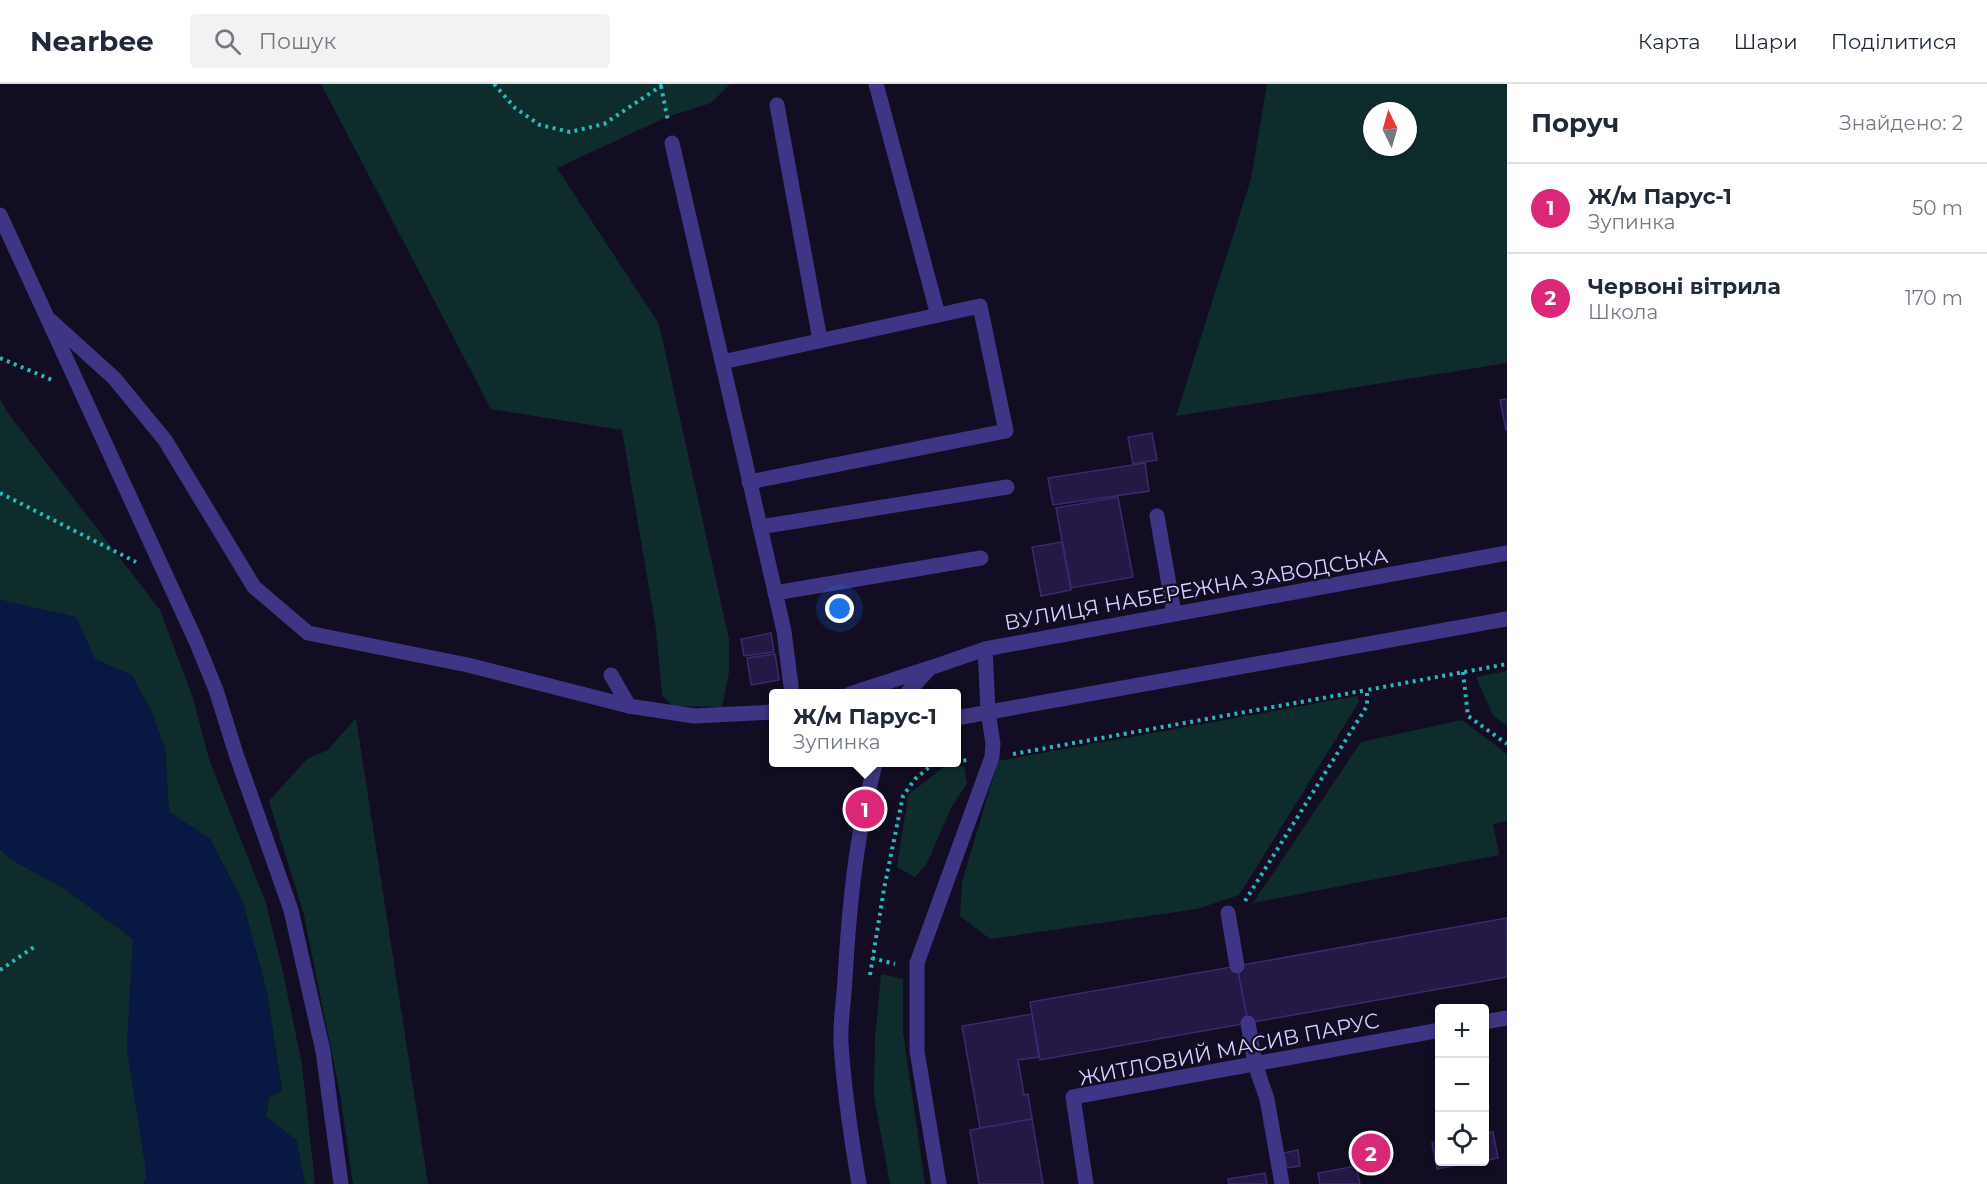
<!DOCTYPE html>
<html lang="uk">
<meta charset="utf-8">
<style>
:root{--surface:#fff;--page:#f2f2f3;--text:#1f2937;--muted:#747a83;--line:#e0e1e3;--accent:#db2777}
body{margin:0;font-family:Montserrat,sans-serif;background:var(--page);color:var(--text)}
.controls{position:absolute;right:18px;bottom:18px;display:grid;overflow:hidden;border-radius:6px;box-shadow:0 3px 9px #0003}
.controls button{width:54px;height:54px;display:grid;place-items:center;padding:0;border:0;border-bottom:2px solid var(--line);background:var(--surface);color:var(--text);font:30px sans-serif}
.compass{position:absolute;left:1363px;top:18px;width:54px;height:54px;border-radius:50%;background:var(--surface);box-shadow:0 3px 9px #0003;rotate:355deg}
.you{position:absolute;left:840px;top:525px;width:21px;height:21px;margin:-15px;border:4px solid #fff;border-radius:50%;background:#1a73e8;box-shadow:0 0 0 9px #1a73e833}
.badge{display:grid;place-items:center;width:39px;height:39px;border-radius:50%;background:var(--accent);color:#fff;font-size:20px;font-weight:700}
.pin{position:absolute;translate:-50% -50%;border:3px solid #fff;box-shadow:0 2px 6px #0006}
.popup{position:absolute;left:769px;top:605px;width:192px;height:78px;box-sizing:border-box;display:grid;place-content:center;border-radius:6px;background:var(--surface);filter:drop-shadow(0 2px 4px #0005);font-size:20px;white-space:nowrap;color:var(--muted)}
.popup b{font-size:22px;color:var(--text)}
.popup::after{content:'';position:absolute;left:50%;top:100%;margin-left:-12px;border:12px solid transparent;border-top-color:var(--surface)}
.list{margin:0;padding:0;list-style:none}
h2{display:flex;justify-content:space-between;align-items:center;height:78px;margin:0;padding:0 24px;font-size:26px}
h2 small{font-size:20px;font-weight:400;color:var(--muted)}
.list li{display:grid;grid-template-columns:39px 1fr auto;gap:18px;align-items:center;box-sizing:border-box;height:90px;padding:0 24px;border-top:2px solid var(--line)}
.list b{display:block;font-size:22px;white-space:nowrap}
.list p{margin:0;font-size:20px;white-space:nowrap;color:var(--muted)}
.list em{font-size:20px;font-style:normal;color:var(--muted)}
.icon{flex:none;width:33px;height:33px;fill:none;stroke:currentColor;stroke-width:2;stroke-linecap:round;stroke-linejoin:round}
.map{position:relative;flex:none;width:1507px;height:1100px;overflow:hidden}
header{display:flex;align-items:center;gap:36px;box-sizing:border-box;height:84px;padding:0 30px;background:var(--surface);border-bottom:2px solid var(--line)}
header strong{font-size:28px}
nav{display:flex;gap:33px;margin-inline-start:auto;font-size:21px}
.search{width:420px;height:54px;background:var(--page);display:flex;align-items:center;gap:15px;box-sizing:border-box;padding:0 21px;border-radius:6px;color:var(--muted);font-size:22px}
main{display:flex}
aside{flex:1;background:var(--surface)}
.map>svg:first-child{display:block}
.green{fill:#0f2c2d;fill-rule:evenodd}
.water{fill:#071942}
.building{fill:#241845;stroke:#3c2972;stroke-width:1.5}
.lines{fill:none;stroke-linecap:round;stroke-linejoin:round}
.path{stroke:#29b8b9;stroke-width:4;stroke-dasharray:3 4.5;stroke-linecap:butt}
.service{stroke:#3e3684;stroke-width:15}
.tertiary{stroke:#3e3684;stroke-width:15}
.labels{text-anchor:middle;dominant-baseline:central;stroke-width:4.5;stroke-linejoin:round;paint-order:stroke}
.street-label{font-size:21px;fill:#d7cfff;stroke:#120d23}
</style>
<header>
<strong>Nearbee</strong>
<div class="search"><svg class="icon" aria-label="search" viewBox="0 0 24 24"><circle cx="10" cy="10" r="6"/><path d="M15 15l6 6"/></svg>Пошук</div>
<nav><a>Карта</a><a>Шари</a><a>Поділитися</a></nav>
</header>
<main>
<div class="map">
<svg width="1507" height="1100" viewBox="0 0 1507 1100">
<rect width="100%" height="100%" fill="#120d23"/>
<g class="green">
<path d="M321 0H730L711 19 667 33 557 84 659 240 729 555V588L722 623 673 622 662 611 656 545 622 346 491 325Z"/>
<path d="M1267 0H1507V279L1176 332 1251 95ZM1372 27H1408V63H1372Z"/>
<path d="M0 315 8 329 160 526 193 614 209 675 266 819 283 888 302 981 315 1100H305L296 1056 266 1033 269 1013 282 1007 267 909 243 819 210 755 169 728 165 665 152 629 132 592 95 575 75 533 0 516Z"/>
<path d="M1507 587V642L1493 631 1476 593Z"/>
<path d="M1357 612 1359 618 1239 811 1197 825 990 855 960 832 962 798 998 677Z"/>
<path d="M356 634 428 1100H353L340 1010 304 831 269 717 307 675 328 666Z"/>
<path d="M1462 636 1507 670V737L1493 740 1499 771 1253 819 1361 658Z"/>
<path d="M945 682H964L967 699 951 724 927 779 915 793 897 783 908 711Z"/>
<path d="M0 765 9 774 65 805 133 855 127 964 147 1092 143 1100H0Z"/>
<path d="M881 890 903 895V948L925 1100H890L874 1012 875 954Z"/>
</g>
<path class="water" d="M0 516 76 533 95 575 132 591 152 629 165 665 169 728 210 755 243 819 267 909 282 1007 269 1013 266 1033 296 1056 305 1100H143L147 1092 127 964 133 855 65 805 9 774 0 765Z"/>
<g class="building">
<path d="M1507 315V346H1506L1500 316Z"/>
<path d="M1152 349 1157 376 1133 380 1128 353Z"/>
<path d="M1145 379 1149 407 1053 421 1048 394Z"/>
<path d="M1118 413 1133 493 1071 504 1056 424Z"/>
<path d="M1062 458 1071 506 1041 512 1032 463Z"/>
<path d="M771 549 774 568 744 572 741 555Z"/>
<path d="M775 570 779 596 751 601 747 574Z"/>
<path d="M1507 834V893L1248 939 1237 882Z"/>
<path d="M1237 882 1248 939 1040 976 1030 918Z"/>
<path d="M1032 930 1039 973 1018 976 1024 1011 1028 1010 1032 1035 980 1044 962 942Z"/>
<path d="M1032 1035 1043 1100H979L970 1046Z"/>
<path d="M1493 1048 1498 1074 1484 1077V1050Z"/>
<path d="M1440 1057V1078H1455L1456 1081 1437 1085 1432 1059Z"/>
<path d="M1298 1066 1300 1082 1287 1084 1284 1069Z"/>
<path d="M1356 1082 1360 1100H1320L1318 1089Z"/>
<path d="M1265 1089 1267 1100H1229L1228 1095Z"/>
</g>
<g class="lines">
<g class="path">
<path d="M494 0 515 24 540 41 570 48 604 40 661 2 667 0"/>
<path d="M661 2 668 37"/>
<path d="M0 274 52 296"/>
<path d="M0 409 136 478"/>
<path d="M1463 588 1468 632 1507 660"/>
<path d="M1013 670 1367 606"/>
<path d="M956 678 967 676"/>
<path d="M1245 817 1367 622V606L1507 580"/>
<path d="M872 874 895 880"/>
<path d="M0 886 37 861"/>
<path d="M870 891 884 805 903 712 915 695 933 680 949 678"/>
</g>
<g class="service">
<path d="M876 0 938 231"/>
<path d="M777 21 820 256"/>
<path d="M672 59 784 547 792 610"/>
<path d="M0 131 196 557 216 606 236 670 291 826 323 967 341 1100"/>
<path d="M51 237 114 294 165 356 254 503 308 549 468 581 629 622"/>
<path d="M722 278 980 222 1006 347 749 398"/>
<path d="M1157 432 1174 529"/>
<path d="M760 443 1007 403"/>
<path d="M775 509 981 474"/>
<path d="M611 591 629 622 694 632 774 628"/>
<path d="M850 610 930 584"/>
<path d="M1228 829 1237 882"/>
<path d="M1484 938 1507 934"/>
<path d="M1248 939 1255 980 1267 1015 1282 1100"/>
<path d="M939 1100 917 967V879L992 673 993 660 988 627 985 565"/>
<path d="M1086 1100 1073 1013 1440 946"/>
</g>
<g class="tertiary">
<path d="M906 610 930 584 985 565 1507 469"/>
<path d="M956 634 1507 535"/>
<path d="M859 1100C851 1053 844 1007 841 959 840 938 844 916 845 895 849 825 856 747 876 678"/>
</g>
</g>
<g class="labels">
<g class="street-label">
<text transform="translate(1196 505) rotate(-10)">ВУЛИЦЯ НАБЕРЕЖНА ЗАВОДСЬКА</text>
<text transform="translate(1229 965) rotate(-11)">ЖИТЛОВИЙ МАСИВ ПАРУС</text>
</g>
</g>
</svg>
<div class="controls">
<button>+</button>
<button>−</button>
<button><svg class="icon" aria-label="locate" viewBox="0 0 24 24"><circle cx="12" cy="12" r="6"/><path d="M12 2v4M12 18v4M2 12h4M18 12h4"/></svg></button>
</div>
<svg class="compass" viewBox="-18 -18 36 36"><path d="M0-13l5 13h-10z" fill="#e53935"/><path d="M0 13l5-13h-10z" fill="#747a83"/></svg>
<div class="you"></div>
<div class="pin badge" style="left:865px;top:725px">1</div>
<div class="popup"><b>Ж/м Парус-1</b>Зупинка</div>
<div class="pin badge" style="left:1371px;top:1069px">2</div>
</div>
<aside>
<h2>Поруч<small>Знайдено: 2</small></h2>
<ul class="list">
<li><span class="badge">1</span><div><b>Ж/м Парус-1</b><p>Зупинка</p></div><em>50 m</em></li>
<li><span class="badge">2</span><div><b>Червоні вітрила</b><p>Школа</p></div><em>170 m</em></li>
</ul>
</aside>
</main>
